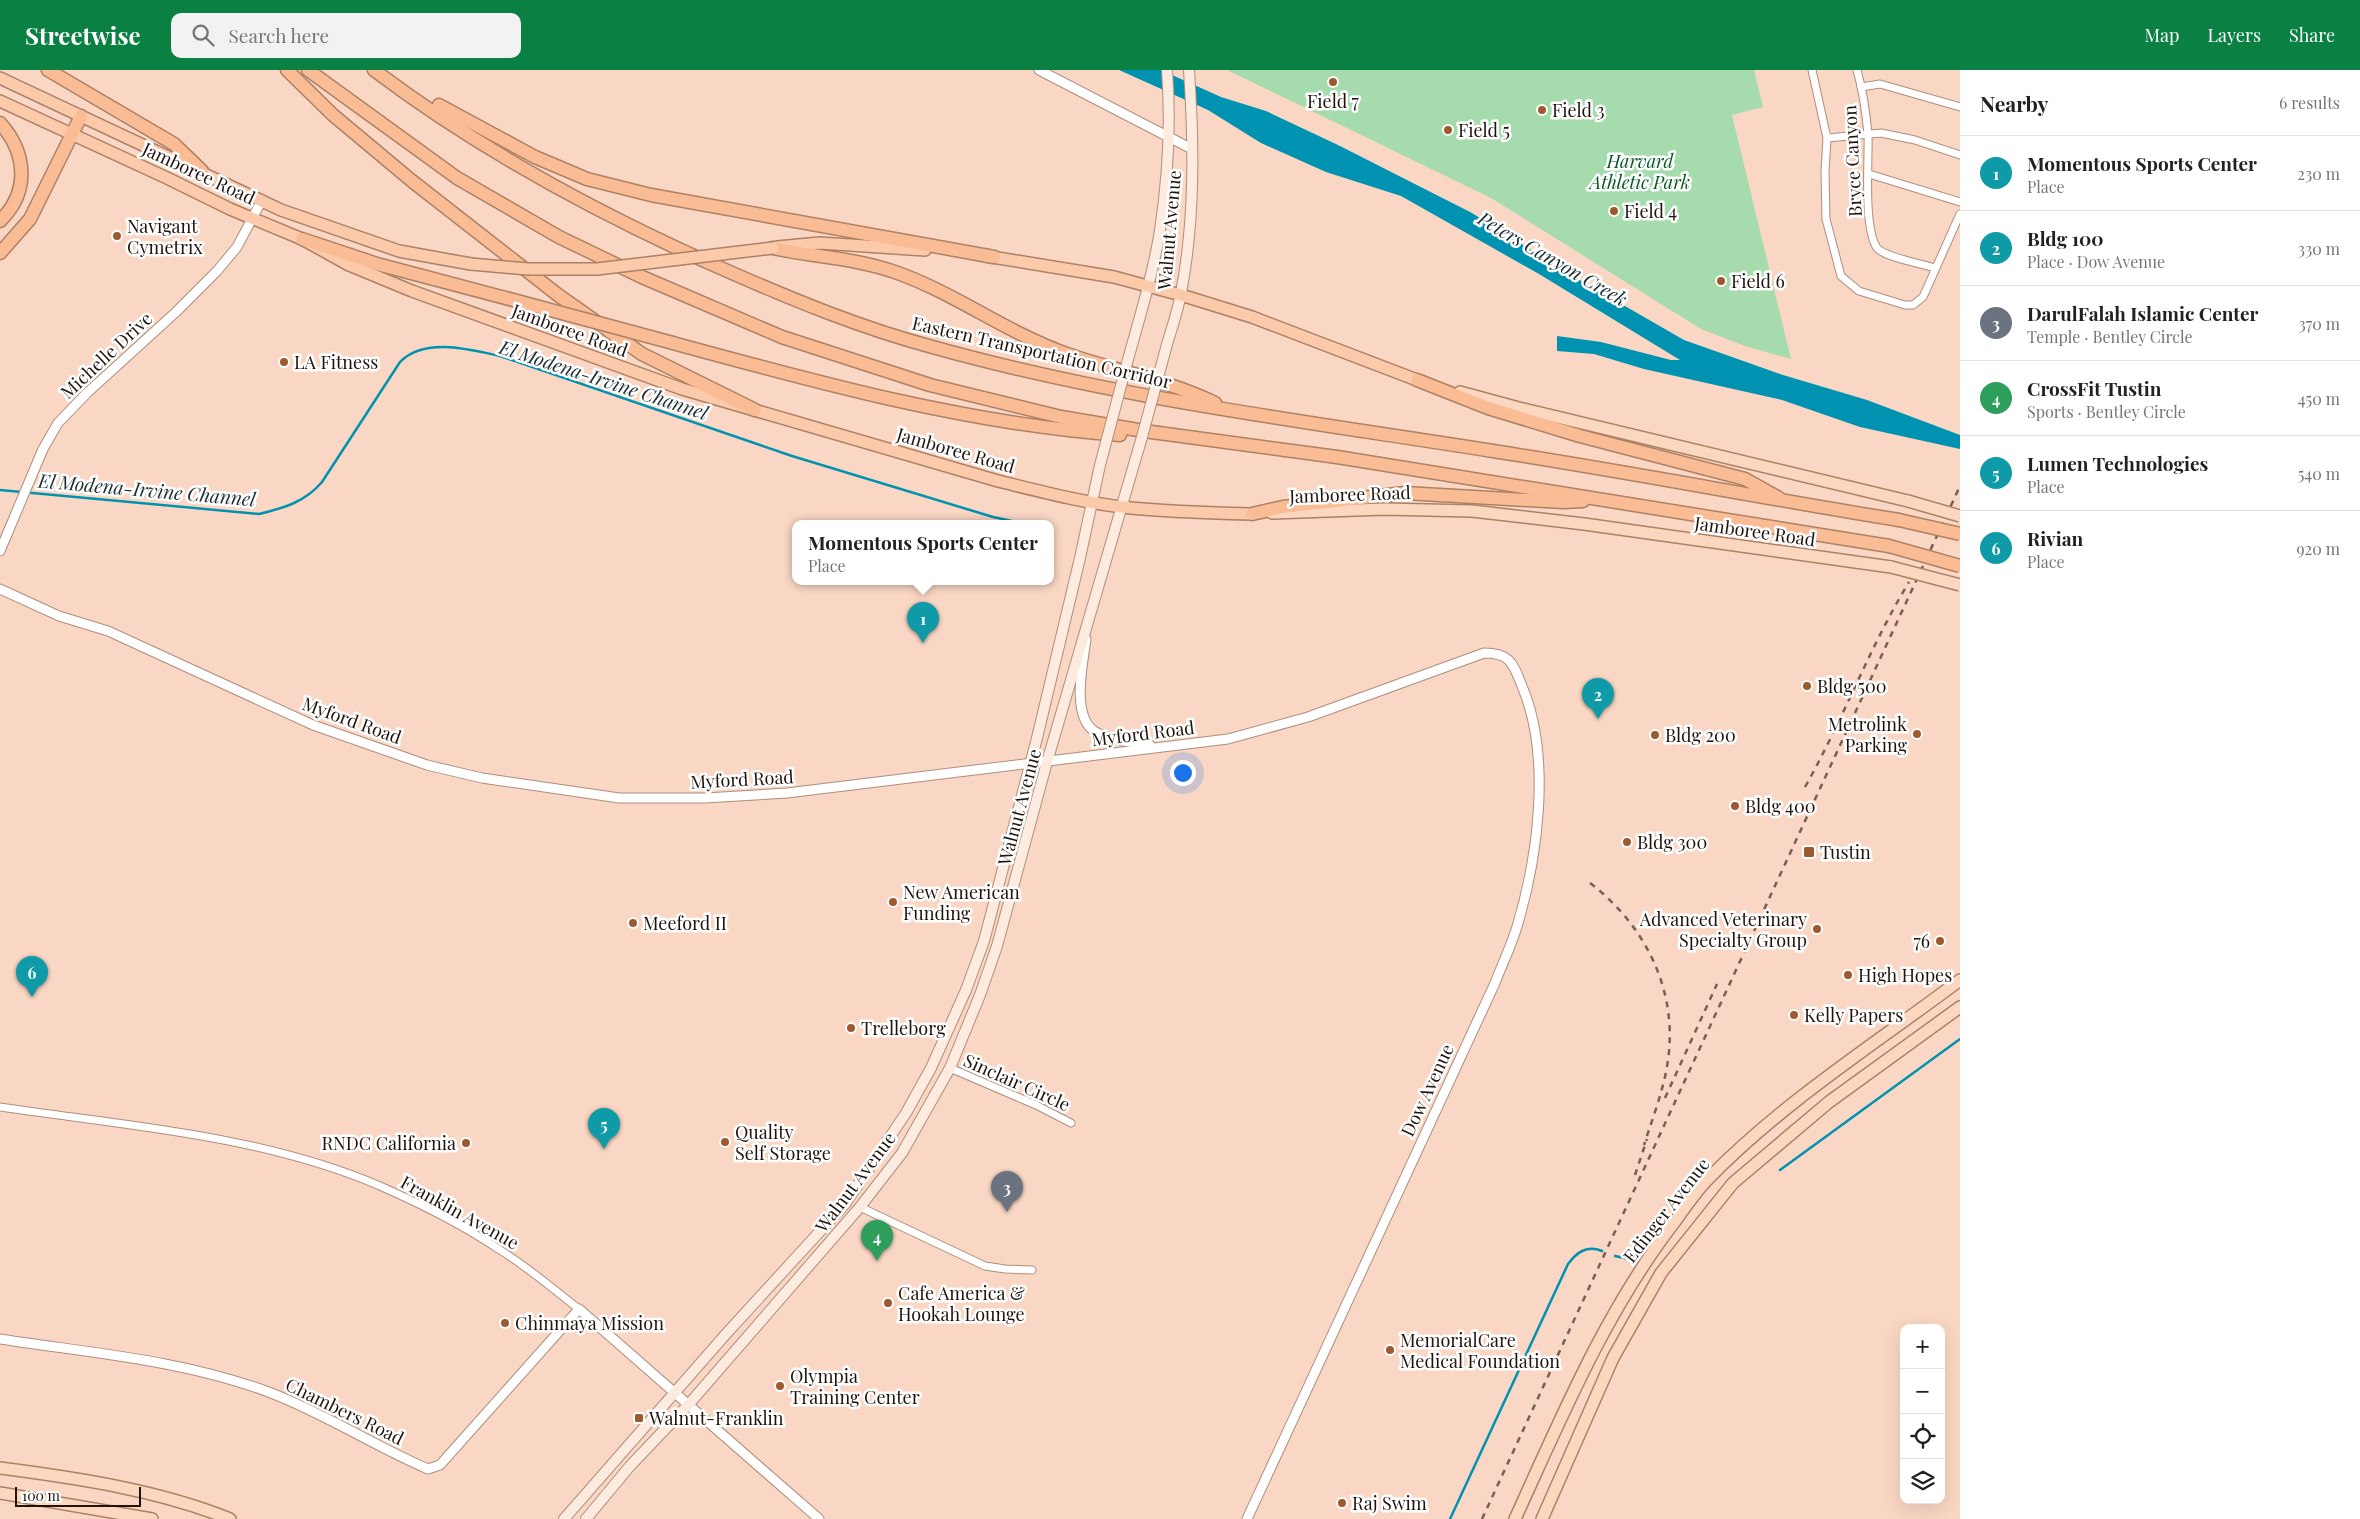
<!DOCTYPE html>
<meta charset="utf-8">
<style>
:root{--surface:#fff;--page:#f2f2f2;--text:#202124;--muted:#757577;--line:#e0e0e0;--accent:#0b8043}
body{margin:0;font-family:"Playfair Display",serif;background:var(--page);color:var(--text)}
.controls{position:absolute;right:15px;bottom:15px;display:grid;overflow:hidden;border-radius:10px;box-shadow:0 5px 20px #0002}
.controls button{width:45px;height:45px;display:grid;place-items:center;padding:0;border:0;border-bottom:1px solid var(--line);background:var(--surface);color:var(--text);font:25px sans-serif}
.scale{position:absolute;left:15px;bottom:12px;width:126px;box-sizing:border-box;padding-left:5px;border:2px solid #1f130c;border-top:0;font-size:14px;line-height:18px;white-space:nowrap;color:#1f130c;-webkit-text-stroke:4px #fff;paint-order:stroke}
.you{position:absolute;left:1182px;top:702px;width:18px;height:18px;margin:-12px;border:4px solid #fff;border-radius:50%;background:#1a73e8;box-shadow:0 0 0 8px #1a73e833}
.badge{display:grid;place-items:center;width:32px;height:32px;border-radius:50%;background:var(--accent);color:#fff;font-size:16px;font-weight:700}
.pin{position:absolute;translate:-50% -41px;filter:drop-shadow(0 1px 2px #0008)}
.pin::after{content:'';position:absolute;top:26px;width:18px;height:15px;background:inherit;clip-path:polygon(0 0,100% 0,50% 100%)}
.popup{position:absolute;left:792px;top:450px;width:262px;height:65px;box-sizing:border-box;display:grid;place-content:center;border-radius:10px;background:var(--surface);filter:drop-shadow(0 1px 4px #0005);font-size:16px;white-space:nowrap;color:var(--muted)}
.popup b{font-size:19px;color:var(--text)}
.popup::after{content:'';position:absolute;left:50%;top:100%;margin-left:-10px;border:10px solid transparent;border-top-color:var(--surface)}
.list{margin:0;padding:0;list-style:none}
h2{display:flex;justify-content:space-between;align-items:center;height:65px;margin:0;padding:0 20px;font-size:21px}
h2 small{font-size:16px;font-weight:400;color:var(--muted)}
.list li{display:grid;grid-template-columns:32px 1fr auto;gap:15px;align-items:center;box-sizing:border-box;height:75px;padding:0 20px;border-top:1px solid var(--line)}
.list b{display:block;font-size:19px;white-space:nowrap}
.list p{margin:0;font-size:16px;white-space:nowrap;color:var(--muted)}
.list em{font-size:16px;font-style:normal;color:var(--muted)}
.icon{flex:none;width:28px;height:28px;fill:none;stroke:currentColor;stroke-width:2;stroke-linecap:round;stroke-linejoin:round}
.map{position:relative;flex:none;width:1960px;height:1449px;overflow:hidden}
header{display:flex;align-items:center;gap:30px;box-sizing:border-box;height:70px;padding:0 25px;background:var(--accent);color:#fff}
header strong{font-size:24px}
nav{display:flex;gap:28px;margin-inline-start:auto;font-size:18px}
.search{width:350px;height:45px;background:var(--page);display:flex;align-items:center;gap:12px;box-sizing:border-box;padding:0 18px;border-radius:10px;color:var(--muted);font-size:19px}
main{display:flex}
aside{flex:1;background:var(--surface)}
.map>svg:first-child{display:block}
.green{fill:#a6dcad}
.water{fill:#0092b1}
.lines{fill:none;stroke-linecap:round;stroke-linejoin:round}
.stream{stroke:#0092b1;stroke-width:2.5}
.minor-casing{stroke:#ae8e7c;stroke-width:9}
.tertiary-casing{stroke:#ae8e7c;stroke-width:11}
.secondary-casing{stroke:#ae8e7c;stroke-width:12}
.primary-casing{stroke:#ad8165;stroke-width:14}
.trunk-casing{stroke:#ad8165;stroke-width:14}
.motorway-casing{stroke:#ad8165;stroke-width:15}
.minor{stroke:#fff;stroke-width:7}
.tertiary{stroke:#fff;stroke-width:9}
.secondary{stroke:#fdebdf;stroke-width:10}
.primary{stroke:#fbd7bf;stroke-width:11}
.trunk{stroke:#facaaa;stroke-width:11}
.motorway{stroke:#f9bc95;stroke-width:12}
.rail{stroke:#756054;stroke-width:2.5;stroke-dasharray:6 6;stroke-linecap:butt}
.secondary-bridge-casing{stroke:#ae8e7c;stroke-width:12;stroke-linecap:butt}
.primary-bridge-casing{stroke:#ad8165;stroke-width:14;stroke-linecap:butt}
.trunk-bridge-casing{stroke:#ad8165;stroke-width:14;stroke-linecap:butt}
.motorway-bridge-casing{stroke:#ad8165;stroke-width:15;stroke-linecap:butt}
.secondary-bridge{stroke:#fdebdf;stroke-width:10}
.primary-bridge{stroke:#fbd7bf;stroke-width:11}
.trunk-bridge{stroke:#facaaa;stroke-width:11}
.motorway-bridge{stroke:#f9bc95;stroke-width:12}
.poi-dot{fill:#9f592e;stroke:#fff;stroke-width:2}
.labels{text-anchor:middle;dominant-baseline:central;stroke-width:5;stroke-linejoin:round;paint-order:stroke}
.poi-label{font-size:18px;fill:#1f130c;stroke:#fff;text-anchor:start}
.park-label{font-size:18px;font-style:italic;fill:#075922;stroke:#fff}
.street-label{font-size:18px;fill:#1f130c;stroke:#fff}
.water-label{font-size:19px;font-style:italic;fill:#182c32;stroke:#fff}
</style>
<header>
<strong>Streetwise</strong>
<div class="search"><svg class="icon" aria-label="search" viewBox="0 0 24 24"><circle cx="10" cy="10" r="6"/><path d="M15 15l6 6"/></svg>Search here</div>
<nav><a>Map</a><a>Layers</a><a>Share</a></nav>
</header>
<main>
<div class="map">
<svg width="1960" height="1449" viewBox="0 0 1960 1449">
<rect width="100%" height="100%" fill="#fad7c4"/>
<path class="green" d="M1227 0H1754L1763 37 1732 45 1791 289 1745 276 1701 259 1491 128Z"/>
<path class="water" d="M1119 0H1161L1221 27 1266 41 1338 75 1472 143 1571 205 1684 270 1783 305 1867 330 1960 365V379L1860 357 1782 330 1644 299 1594 284 1557 281V266L1601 272 1671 290H1680L1539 204 1401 126 1326 102 1261 73 1208 40Z"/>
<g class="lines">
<g class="stream">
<path d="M0 420 259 444C284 438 305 432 322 412L400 292C424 267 469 279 500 286L792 386 993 447 1026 454"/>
<path d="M1780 1100 1960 969"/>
<path d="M1615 1186 1629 1189"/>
<path d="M1450 1449 1568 1194C1577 1182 1587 1175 1602 1181"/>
</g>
<g class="minor-casing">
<g id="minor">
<path d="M1812 0 1827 68 1825 102 1826 149 1841 206 1859 221 1905 235H1913L1923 227 1960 144"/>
<path d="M1857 0C1863 21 1866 42 1868 64 1869 91 1863 157 1877 178 1884 187 1923 194 1935 198"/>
<path d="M1861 17 1880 14 1960 37"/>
<path d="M1827 68 1881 63 1915 70 1960 85"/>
<path d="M1869 104 1960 132"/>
<path d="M950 998 1036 1035 1071 1053"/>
<path d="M0 1037C127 1056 261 1065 380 1116 421 1134 463 1155 500 1180 528 1197 553 1219 579 1239"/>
<path d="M860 1137 985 1196 1005 1199 1032 1200"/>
</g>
</g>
<g class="tertiary-casing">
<g id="tertiary">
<path d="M1039 0 1192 79"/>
<path d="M0 481 43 379 58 353 87 323 176 242 217 201 237 177 262 130"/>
<path d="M0 519 59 546 108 561 313 655 427 695 482 708 619 728H705L787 723 1228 669 1308 647 1484 583C1511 583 1513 594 1522 616 1552 687 1538 788 1516 860 1510 878 1502 895 1495 913L1247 1449"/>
<path d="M1086 569C1083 593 1071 645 1094 661 1110 671 1132 672 1150 675"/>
<path d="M0 1269C90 1283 185 1290 271 1323 326 1344 374 1376 428 1399L440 1395 579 1239 819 1449"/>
</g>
</g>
<g class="secondary-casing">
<g id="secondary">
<path d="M1166 278C1171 260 1178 241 1181 223 1195 150 1194 74 1189 0"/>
<path d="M1127 293C1139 249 1153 205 1160 160 1168 107 1171 53 1167 0"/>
<path d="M564 1449 726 1264 845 1134 906 1043 931 998 966 920 984 871 1037 668 1080 488 1100 395"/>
<path d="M586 1449 630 1396 689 1334 860 1137 902 1083 950 998 980 925 997 876 1047 692 1142 367"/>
</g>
</g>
<g class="primary-casing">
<g id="primary">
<path d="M1460 322 1519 338 1908 431"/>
<path d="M1272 443 1384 439 1472 441 1584 454 1891 497"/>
<path d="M0 1398C77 1408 158 1420 230 1449"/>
<path d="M0 1423 152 1449"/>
<path d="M1515 1449C1562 1346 1606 1240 1676 1150 1686 1136 1696 1121 1708 1109 1783 1032 1875 974 1960 910"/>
<path d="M1542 1449 1613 1288 1661 1203 1733 1113 1829 1032 1960 937"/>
</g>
</g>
<g class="trunk-casing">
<g id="trunk">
<path d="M0 8 281 140 399 181 471 194"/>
<path d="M0 31 167 108 230 139 302 169 349 195 412 221 682 319 998 411C1039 421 1080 432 1122 437 1165 442 1209 443 1252 444"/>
<path d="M777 177 820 173 925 180"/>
<path d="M986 186 1114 207 1181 225 1252 247 1417 310"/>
</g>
</g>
<g class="motorway-casing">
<g id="motorway">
<path d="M48 0 174 74 202 101"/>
<path d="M287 0 333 45 412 111 558 225 642 284 755 340"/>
<path d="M308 0 457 108 559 167 642 207 782 267 930 315 1061 347 1144 361 1337 387 1889 476"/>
<path d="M374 0C484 83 606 148 732 203 796 231 862 258 929 276 1113 328 1304 351 1493 381 1629 402 1763 428 1899 450"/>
<path d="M439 35 535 87 587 109 651 125 994 187"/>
<path d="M0 53C27 83 30 122 0 151"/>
<path d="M302 169 377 194 517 231"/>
<path d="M773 178C814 187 855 188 895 202 955 223 1007 263 1067 284 1116 301 1168 310 1215 333"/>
<path d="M0 183 30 149 81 46"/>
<path d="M673 273C819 313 968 354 1120 365"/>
<path d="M1417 310 1488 338 1580 366 1745 409 1779 428"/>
<path d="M1252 444 1283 437 1405 423 1563 432 1583 431"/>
</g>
</g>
<use href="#minor" class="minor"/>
<use href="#tertiary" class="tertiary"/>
<use href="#secondary" class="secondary"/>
<use href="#primary" class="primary"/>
<use href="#trunk" class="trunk"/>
<use href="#motorway" class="motorway"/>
<g class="rail">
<path d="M1805 717C1843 650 1869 578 1909 512"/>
<path d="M1590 813C1645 855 1678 920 1668 990 1664 1019 1653 1047 1644 1075"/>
<path d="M1665 1028 1717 914"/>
<path d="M1635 1105 1647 1069"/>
<path d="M1482 1449 1960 416"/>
</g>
<g class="secondary-bridge-casing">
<g id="secondary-bridge">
<path d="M1142 367 1166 278"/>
<path d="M1100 395 1127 293"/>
</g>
</g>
<g class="primary-bridge-casing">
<g id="primary-bridge">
<path d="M1908 431 1960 446"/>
<path d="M1891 497 1960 515"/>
</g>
</g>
<g class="trunk-bridge-casing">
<path id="trunk-bridge" d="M471 194 528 199H597L773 178"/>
</g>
<g class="motorway-bridge-casing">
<g id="motorway-bridge">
<path d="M517 231 673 273"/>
<path d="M1899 450 1960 464"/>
<path d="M1889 476 1960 496"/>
</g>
</g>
<use href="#secondary-bridge" class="secondary-bridge"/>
<use href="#primary-bridge" class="primary-bridge"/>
<use href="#trunk-bridge" class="trunk-bridge"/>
<use href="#motorway-bridge" class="motorway-bridge"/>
</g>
<g class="poi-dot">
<circle cx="1333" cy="12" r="5"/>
<circle cx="1542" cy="40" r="5"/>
<circle cx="1448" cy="60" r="5"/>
<circle cx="1614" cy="141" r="5"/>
<circle cx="117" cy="166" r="5"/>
<circle cx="1721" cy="211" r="5"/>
<circle cx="284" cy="292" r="5"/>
<circle cx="1807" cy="616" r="5"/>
<circle cx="1917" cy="664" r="5"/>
<circle cx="1655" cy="665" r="5"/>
<circle cx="1735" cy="736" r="5"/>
<circle cx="1627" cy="772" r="5"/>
<rect x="1803" y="776" width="12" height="12" rx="2.5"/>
<circle cx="893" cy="832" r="5"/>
<circle cx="633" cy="853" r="5"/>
<circle cx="1817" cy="859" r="5"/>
<circle cx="1940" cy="871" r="5"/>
<circle cx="1848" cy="905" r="5"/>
<circle cx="1794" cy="945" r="5"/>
<circle cx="851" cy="958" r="5"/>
<circle cx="725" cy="1072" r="5"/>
<circle cx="466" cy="1073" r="5"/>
<circle cx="888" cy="1233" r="5"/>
<circle cx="505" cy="1253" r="5"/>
<circle cx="1390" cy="1280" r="5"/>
<circle cx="780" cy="1316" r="5"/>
<rect x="634" y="1343" width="10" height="10" rx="2.5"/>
<circle cx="1342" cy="1433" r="5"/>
</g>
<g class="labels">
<g class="poi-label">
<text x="1333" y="31" text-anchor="middle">Field 7</text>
<text x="1552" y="40">Field 3</text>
<text x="1458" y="60">Field 5</text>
<text x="1624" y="141">Field 4</text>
<text x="127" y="156">Navigant<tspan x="127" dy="21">Cymetrix</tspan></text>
<text x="1731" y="211">Field 6</text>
<text x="294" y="292">LA Fitness</text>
<text x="1817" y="616">Bldg 500</text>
<text x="1907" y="654" text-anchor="end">Metrolink<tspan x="1907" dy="21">Parking</tspan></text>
<text x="1665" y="665">Bldg 200</text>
<text x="1745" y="736">Bldg 400</text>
<text x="1637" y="772">Bldg 300</text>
<text x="1820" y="782">Tustin</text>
<text x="903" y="822">New American<tspan x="903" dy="21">Funding</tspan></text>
<text x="1807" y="849" text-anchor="end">Advanced Veterinary<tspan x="1807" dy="21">Specialty Group</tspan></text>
<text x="643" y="853">Meeford II</text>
<text x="1930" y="871" text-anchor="end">76</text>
<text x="1858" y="905">High Hopes</text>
<text x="1804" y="945">Kelly Papers</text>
<text x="861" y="958">Trelleborg</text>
<text x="735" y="1062">Quality<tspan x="735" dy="21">Self Storage</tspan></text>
<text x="456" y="1073" text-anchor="end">RNDC California</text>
<text x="898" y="1223">Cafe America &amp;<tspan x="898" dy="21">Hookah Lounge</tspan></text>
<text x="515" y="1253">Chinmaya Mission</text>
<text x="1400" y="1270">MemorialCare<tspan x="1400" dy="21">Medical Foundation</tspan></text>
<text x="790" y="1306">Olympia<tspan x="790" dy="21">Training Center</tspan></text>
<text x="649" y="1348">Walnut-Franklin</text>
<text x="1352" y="1433">Raj Swim</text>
</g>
<g class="park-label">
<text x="1640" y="91">Harvard<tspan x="1640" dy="21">Athletic Park</tspan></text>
</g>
<g class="street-label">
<text transform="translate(1852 91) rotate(-93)">Bryce Canyon</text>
<text transform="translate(199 103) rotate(25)">Jamboree Road</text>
<text transform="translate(1169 160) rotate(-85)">Walnut Avenue</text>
<text transform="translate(570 260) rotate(20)">Jamboree Road</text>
<text transform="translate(1042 282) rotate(13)">Eastern Transportation Corridor</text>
<text transform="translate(106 285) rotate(-43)">Michelle Drive</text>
<text transform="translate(956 380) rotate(16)">Jamboree Road</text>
<text transform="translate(1350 424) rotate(-2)">Jamboree Road</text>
<text transform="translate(1755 461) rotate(8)">Jamboree Road</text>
<text transform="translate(352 650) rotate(20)">Myford Road</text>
<text transform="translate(1143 663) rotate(-7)">Myford Road</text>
<text transform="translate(742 709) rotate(-3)">Myford Road</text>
<text transform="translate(1019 737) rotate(-75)">Walnut Avenue</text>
<text transform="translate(1017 1012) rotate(24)">Sinclair Circle</text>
<text transform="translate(1427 1020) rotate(-65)">Dow Avenue</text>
<text transform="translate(855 1112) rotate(-53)">Walnut Avenue</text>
<text transform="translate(1666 1140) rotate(-52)">Edinger Avenue</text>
<text transform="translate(460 1142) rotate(29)">Franklin Avenue</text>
<text transform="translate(345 1341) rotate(26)">Chambers Road</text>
</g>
<g class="water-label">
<text transform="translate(1553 188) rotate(30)">Peters Canyon Creek</text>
<text transform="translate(604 309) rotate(18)">El Modena-Irvine Channel</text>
<text transform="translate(147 419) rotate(5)">El Modena-Irvine Channel</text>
</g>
</g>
</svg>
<div class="controls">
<button>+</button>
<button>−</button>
<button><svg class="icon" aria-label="locate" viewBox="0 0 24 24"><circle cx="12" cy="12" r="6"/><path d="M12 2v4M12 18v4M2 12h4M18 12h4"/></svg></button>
<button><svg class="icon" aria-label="layers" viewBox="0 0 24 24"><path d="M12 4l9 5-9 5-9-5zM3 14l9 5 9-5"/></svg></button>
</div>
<div class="scale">100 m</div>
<div class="you"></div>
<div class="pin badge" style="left:923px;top:573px;background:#0f9aa8">1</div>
<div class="popup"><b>Momentous Sports Center</b>Place</div>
<div class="pin badge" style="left:1598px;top:649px;background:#0f9aa8">2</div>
<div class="pin badge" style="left:1007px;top:1142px;background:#6b7280">3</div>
<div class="pin badge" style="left:877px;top:1191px;background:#2e9e5b">4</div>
<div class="pin badge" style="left:604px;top:1079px;background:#0f9aa8">5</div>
<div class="pin badge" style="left:32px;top:927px;background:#0f9aa8">6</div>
</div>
<aside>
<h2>Nearby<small>6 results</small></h2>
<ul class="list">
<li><span class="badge" style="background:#0f9aa8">1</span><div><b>Momentous Sports Center</b><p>Place</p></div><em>230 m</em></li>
<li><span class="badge" style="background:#0f9aa8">2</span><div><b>Bldg 100</b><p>Place · Dow Avenue</p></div><em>330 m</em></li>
<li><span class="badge" style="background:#6b7280">3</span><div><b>DarulFalah Islamic Center</b><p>Temple · Bentley Circle</p></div><em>370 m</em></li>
<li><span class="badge" style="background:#2e9e5b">4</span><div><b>CrossFit Tustin</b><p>Sports · Bentley Circle</p></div><em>450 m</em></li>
<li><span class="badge" style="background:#0f9aa8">5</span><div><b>Lumen Technologies</b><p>Place</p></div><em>540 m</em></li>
<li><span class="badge" style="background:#0f9aa8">6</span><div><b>Rivian</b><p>Place</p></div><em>920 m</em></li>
</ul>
</aside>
</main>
